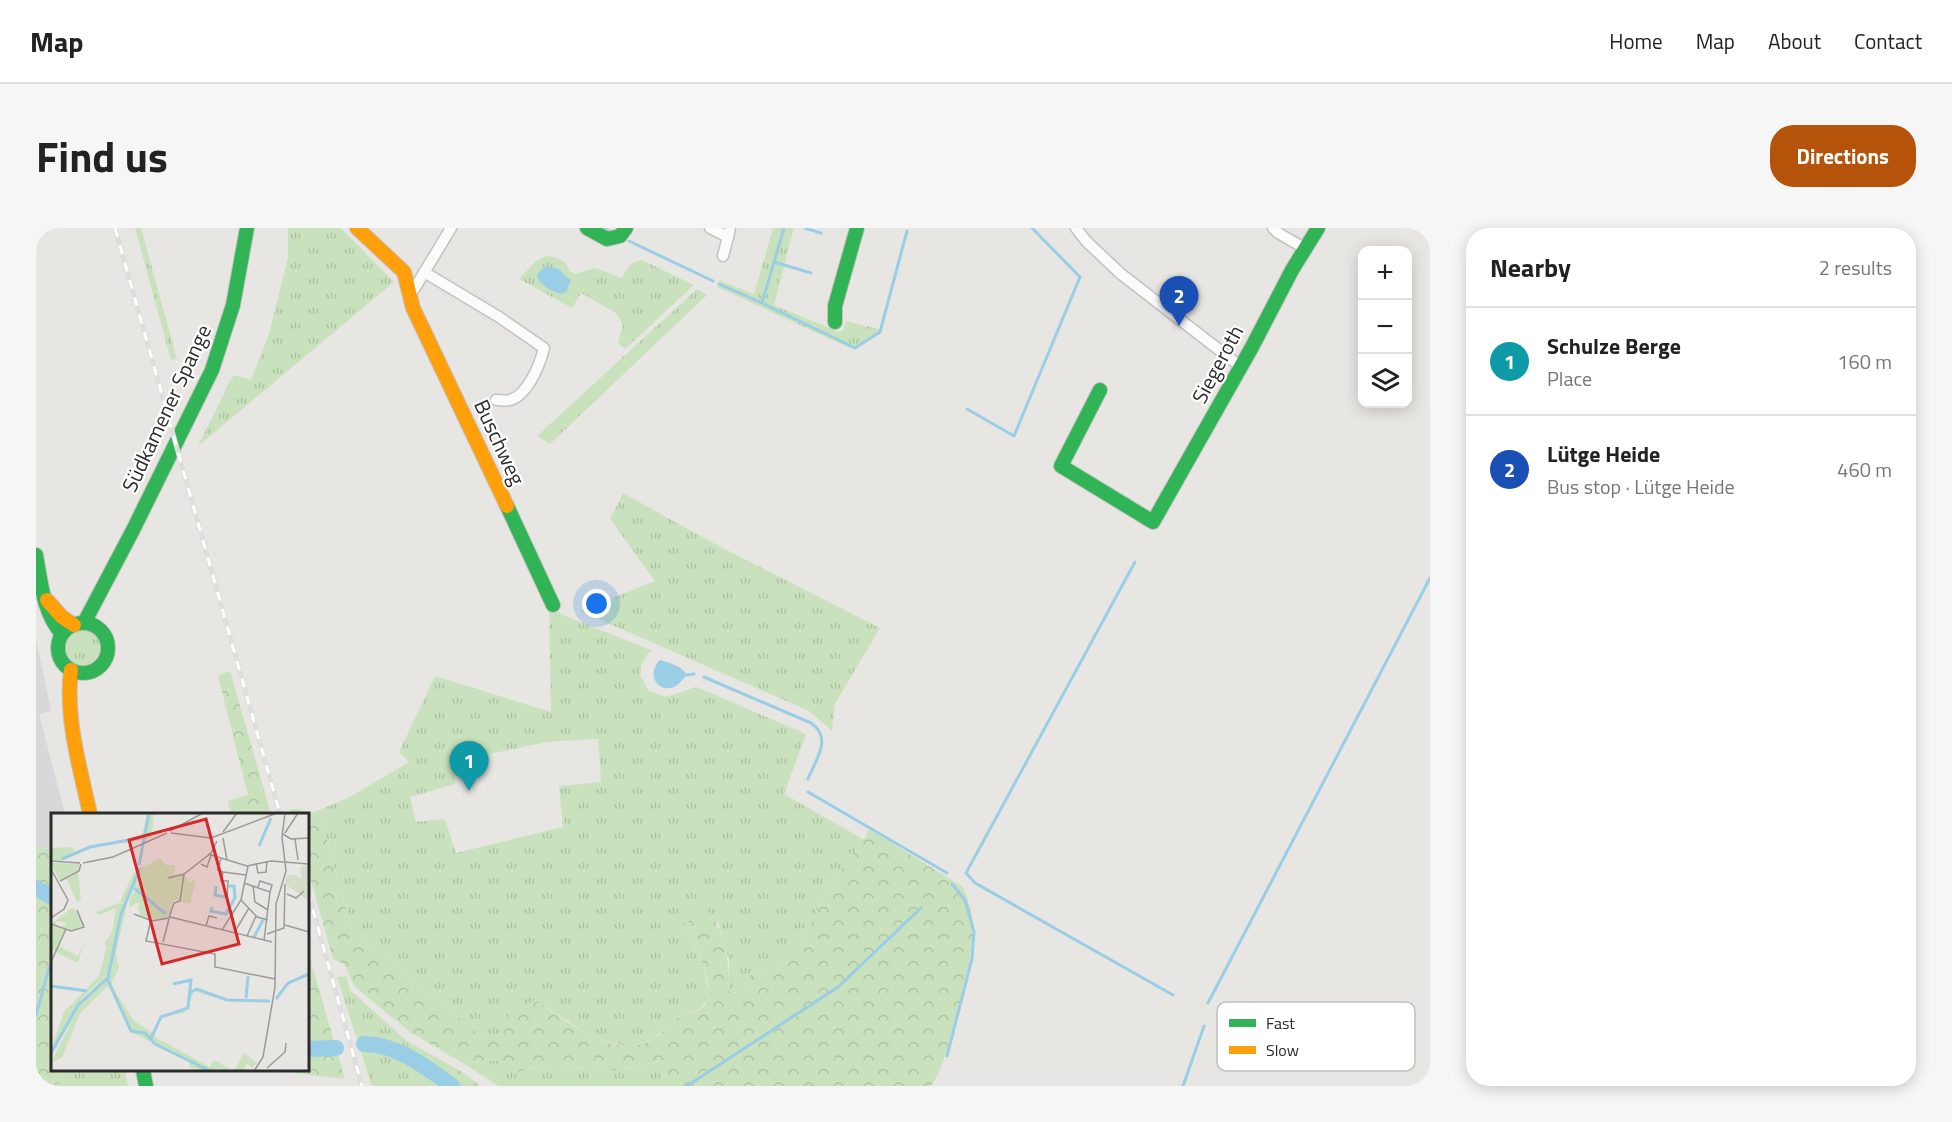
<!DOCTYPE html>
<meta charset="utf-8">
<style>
:root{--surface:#fff;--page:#f6f6f6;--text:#222;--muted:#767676;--line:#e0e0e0;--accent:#b45309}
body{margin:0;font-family:"Titillium Web",sans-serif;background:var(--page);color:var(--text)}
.controls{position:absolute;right:18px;top:18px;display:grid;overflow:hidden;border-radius:12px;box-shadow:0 3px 15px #0003}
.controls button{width:54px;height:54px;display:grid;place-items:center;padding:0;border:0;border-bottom:2px solid var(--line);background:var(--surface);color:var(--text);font:30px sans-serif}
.you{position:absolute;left:561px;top:376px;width:21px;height:21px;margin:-15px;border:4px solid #fff;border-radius:50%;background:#1a73e8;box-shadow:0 0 0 9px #1a73e833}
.badge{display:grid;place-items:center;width:39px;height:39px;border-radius:50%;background:var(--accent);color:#fff;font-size:20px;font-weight:700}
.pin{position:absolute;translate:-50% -50px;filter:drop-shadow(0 2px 3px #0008)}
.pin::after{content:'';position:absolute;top:32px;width:21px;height:18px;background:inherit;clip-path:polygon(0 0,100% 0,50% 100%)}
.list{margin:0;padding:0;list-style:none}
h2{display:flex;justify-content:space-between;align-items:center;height:78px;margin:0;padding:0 24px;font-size:26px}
h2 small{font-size:20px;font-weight:400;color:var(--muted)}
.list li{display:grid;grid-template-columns:39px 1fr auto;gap:18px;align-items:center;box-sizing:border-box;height:108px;padding:0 24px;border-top:2px solid var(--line)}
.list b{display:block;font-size:22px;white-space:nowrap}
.list p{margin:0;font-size:20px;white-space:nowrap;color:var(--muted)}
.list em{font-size:20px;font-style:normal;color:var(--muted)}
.icon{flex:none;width:33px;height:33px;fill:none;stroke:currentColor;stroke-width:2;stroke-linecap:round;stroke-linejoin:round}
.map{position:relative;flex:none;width:1394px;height:858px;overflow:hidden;border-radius:24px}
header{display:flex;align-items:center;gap:36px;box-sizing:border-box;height:84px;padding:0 30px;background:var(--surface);border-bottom:2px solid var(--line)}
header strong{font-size:28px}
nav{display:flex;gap:33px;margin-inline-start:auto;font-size:21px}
.intro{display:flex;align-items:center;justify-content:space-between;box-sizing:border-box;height:144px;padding:0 36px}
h1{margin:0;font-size:42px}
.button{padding:15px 27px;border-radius:24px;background:var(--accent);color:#fff;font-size:21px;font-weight:700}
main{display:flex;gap:36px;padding:0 36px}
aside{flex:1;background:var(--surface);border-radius:24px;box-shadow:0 3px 15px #0003}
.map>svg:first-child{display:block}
.industrial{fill:#d9d7d9}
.grass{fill:url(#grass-tufts);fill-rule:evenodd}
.forest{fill:url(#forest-crowns)}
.water{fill:#9acde6}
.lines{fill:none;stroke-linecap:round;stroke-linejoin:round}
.stream{stroke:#9acde6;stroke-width:3}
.river{stroke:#9acde6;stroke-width:16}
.street-casing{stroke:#c2c2c2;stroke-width:13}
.fast-casing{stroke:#c2c2c2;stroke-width:16}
.slow-casing{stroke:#c2c2c2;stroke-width:16}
.street{stroke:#fcfbfb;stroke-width:10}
.fast{stroke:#30b455;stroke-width:14}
.slow{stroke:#ff9f0a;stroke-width:14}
.rail-casing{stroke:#dededf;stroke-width:5}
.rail{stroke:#fff;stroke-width:3;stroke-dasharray:9;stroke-linecap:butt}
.labels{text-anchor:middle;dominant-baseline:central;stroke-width:4.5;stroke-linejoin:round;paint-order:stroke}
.street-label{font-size:21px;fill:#2b2b2b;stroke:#fff}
.inset-river{fill:none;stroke:#9acde6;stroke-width:3}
.inset-road{fill:none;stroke:#9c9b99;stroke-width:1.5}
.view{fill:#d62828;fill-opacity:0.15;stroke:#d62828;stroke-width:3}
.inset-edge{fill:none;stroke:#2b2b2b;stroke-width:3}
.key{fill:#fff;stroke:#bfbfbf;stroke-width:1.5}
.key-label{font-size:16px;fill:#2b2b2b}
</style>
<header>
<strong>Map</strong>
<nav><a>Home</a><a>Map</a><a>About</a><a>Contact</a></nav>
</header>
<div class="intro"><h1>Find us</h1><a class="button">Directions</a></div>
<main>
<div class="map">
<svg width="1394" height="858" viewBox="0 0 1394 858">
<defs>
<pattern id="grass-tufts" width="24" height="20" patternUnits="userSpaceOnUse" patternTransform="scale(1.5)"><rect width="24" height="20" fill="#c9e2bd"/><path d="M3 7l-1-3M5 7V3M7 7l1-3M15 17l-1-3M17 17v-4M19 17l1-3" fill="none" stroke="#adc2a3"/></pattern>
<pattern id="forest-crowns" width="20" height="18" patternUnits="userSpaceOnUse" patternTransform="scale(1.5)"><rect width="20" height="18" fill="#c9e2bd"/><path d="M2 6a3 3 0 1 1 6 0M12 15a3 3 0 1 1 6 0" fill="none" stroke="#adc2a3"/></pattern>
</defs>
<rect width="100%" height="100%" fill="#e8e6e2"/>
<path class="industrial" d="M0 410 15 483 3 486 29 586H16V624L0 617Z"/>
<g class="grass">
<path d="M99 0H105L141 131 135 132Z"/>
<path d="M252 0H305L358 54 162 218 197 147 215 152 233 106 252 29Z"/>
<path d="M737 0H758L738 77 803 104 807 102 810 93 846 102 845 105 816 121 681 59 683 52 718 66Z"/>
<path d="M510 28 519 29 530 35 533 43 539 46 559 40 585 50 596 35 606 32 658 57 589 121 582 115 587 97 580 85 545 65 536 80 483 51 500 33Z"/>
<path d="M661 61 671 67 514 216 501 208Z"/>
<path d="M587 265 679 316 844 400 799 476 796 503 773 483 544 383 619 353 574 291Z"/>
<path d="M513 378 527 387 615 422 606 434 604 447 612 462 629 469 661 459 770 506 748 566 829 612 798 652 766 710 744 733 713 748 706 765 693 764V732L682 694 647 697 667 735 673 767 664 781 645 788 615 812 594 819 559 811 499 772 467 807 449 811 316 703 283 582 312 570 373 534 363 524 399 448 515 484ZM562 511 565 554 523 558 527 599 420 625 409 591 380 594 374 569 419 556V543L453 539 454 526 510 514Z"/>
<circle cx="46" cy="420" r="19"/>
<path d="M310 748 314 762 371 813 367 838 388 858H336L301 749Z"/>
<path d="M466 832 492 839 581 842 629 832V858H463L425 834Z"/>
<path d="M21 842H89L92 858H24Z"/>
</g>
<g class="forest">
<path d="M194 443 235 586H195L192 573 212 567 182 448Z"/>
<path d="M254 581H262L273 586 283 582 316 703 449 811 467 807 473 785 499 772C530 792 576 833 615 812 625 807 634 796 643 789 649 785 659 785 665 781 686 761 658 717 647 697L670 681C691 704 693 733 693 764L706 765 713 748 744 733 766 710 798 652 828 612 833 601 927 659C932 672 937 685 937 699 939 727 912 837 895 858H629V832L581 842 492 839 480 846 466 832 425 834 374 804 319 759 308 736 297 731 272 642V586H256Z"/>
<path d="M0 617 16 624V842H21L24 858H0Z"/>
<path d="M272 723 309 851 258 845 257 842H272Z"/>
<path d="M371 813 426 844 445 858H388L367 838Z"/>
</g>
<g class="water">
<path d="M511 38 523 41 535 53 530 64 525 66C514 62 487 50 511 38Z"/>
<path d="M624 432C634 435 646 438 651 447 648 450 644 455 640 458 623 467 609 447 624 432Z"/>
</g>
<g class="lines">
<g class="stream">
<path d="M568 0 577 5"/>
<path d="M769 0 785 5"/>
<path d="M593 13 677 53"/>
<path d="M738 34 775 45"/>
<path d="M683 56 726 75 748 0"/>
<path d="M726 75 819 120 844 104 871 3"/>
<path d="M931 181 978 208 1044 49 996 0"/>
<path d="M1099 334 930 645 939 655 1137 767"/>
<path d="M651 447 658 446"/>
<path d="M668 449 775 495C797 510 780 531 772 551"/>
<path d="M772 564 911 645"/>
<path d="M1172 775 1394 350"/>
<path d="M0 787 13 740"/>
<path d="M911 828 936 731 938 704 929 672 916 656"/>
<path d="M651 858 802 759 885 680"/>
<path d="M1147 858 1168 798"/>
</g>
<g class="river">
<path d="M0 660 16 669"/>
<path d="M328 816C361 816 390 839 416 858"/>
<path d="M272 821 300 820"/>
</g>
<g class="street-casing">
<g id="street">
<path d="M674 0 692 9 694 0"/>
<path d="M1040 0 1050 13 1085 46 1204 138"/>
<path d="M1237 0 1242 5 1270 21"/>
<path d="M687 28 692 9"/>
<path d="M388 44 463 89 508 120C504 136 492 167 474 172 470 173 465 172 460 172"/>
<path d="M374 68 415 0"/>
</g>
</g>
<g class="fast-casing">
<g id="fast">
<path d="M551 0 571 11 584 8 590 0"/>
<path d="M799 94V78L821 0"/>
<path d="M1064 162 1025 238 1117 294 1216 119 1256 42 1282 0"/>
<path d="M471 278 517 377"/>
<path d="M0 327C5 354 7 385 26 406"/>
<path d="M48 395 97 302 176 142 197 77 211 0"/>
<circle cx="47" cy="420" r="25"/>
<path d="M107 842 110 858"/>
</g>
</g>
<g class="slow-casing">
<g id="slow">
<path d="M321 0 368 44 377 80 471 278"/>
<path d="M11 372 26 389 38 397"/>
<path d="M35 442C29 491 44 539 54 586"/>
</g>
</g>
<use href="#street" class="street"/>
<use href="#fast" class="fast"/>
<use href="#slow" class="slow"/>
<g class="rail-casing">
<g id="rail">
<path d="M79 0 244 586"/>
<path d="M272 664 326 858"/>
</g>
</g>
<use href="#rail" class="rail"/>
</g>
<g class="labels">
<g class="street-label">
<text transform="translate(1181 136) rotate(-62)">Siegeroth</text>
<text transform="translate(130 180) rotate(-65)">Südkamener Spange</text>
<text transform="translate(464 214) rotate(65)">Buschweg</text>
</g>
</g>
<g transform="translate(15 585)">
<rect width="258" height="258" fill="#e8e6e2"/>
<path d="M22 34 23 39 11 48 0 47V35ZM109 45 115 52H124V63L133 61 138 70 145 65 139 91 129 89 130 71 128 87H122L120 95 103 87 108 81 102 85 97 80 93 66 99 51ZM0 50 28 51 29 52 26 58 8 67ZM95 51 74 90 69 89 83 59ZM27 59 30 87 26 89 15 65ZM90 64 95 82 92 91 85 90 79 95 78 88ZM22 94 34 112 21 117 11 114 16 110 6 108 4 112 0 111ZM0 112 14 117 8 133 27 143 33 129 27 150 1 137ZM65 112 55 163 31 185 0 237 13 199 48 163 56 133 53 131ZM70 112 65 142 68 154 60 172 82 207 103 221 105 212 111 202 135 196 139 169 130 170 137 167H140V177L149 176 176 186 221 187 175 188 143 178 138 193 133 200 112 204 106 213 104 224 159 254 163 247 183 258 193 240 206 250 201 255 196 250 192 258H154L139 254 138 248 80 219 57 173 29 200 11 245 0 250 27 196 59 165Z" fill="#c9e2bd"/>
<path d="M96 0H103L100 25 69 31 91 23ZM109 43 99 51 93 66 97 69 96 79 102 85 108 81 103 87 121 95 118 105 100 107 89 102 87 95 95 82 90 64 74 90 88 59ZM68 90 76 92 59 165 27 196 0 244V237L29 189 55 163 65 95 48 102 45 99Z" fill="#c9e2bd"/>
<path d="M258 52V88L234 71 235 62H245L251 67 249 54Z" fill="#d4ddca"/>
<path class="inset-river" d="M208 33 220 5M11 46 39 34 89 25M88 52 98 0M165 73 164 82 174 84M83 75 115 101M161 94 160 98 175 101 184 85 183 73H178M203 124 212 107M56 165 80 218 94 220 104 231 159 258M0 173 36 178M140 179 146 176 176 187 219 188M195 185 197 163M225 186 237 170 258 161M100 225 110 204 137 195 140 167 122 171M0 240 27 192 57 165 70 101 89 55"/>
<path class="inset-road" d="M119 18 152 0M172 19 186 0M120 20 160 25 226 0M234 20 247 0M232 21 240 26 258 25M172 25 176 47M244 26 247 47M157 41 196 53 220 48 258 51M170 45 167 57 172 59 170 68H177L176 86M0 48 29 50M32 50 62 44 116 20M205 50 207 60 215 59 216 48M150 51 156 54 160 42M172 59 195 62M117 65 133 61 160 40 166 28M9 68 28 58 30 51M193 70 219 79 213 127M202 73 204 89 217 97M207 74 209 68 221 72 219 79M236 81 245 85 253 78M190 87 206 104 217 107M83 101 101 108 118 105 123 90 129 88 133 61M119 104 221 129M0 105 13 96 17 87 1 58M100 107 95 128 164 141V154L224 166M0 111 20 118 33 114 26 97M234 112 258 119M155 113 158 103 166 105M171 117 190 87 197 53M183 120 198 95M216 121 233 115 234 71M196 123 205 103M112 129 118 106M0 149 15 116M216 255 234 239 235 230M203 258 212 244 224 174 225 91 235 58 231 24 234 0"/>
<path class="view" d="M155 6 188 131 111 151 78 27Z"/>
<rect width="258" height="258" class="inset-edge"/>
</g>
<rect x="1181" y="774" width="198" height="69" rx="9" class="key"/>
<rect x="1193" y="791" width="27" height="8" fill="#30b455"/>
<rect x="1193" y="818" width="27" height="8" fill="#ff9f0a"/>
<g class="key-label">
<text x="1230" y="801">Fast</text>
<text x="1230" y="828">Slow</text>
</g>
</svg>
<div class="controls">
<button>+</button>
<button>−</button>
<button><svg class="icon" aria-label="layers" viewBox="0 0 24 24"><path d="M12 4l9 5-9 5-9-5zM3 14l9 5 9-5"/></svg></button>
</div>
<div class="you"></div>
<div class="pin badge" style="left:433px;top:563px;background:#0f9aa8">1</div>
<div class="pin badge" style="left:1143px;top:98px;background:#1a4fb4">2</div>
</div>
<aside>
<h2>Nearby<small>2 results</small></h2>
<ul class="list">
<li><span class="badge" style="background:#0f9aa8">1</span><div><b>Schulze Berge</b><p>Place</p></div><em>160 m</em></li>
<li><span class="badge" style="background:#1a4fb4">2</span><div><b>Lütge Heide</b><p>Bus stop · Lütge Heide</p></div><em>460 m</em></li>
</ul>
</aside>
</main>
